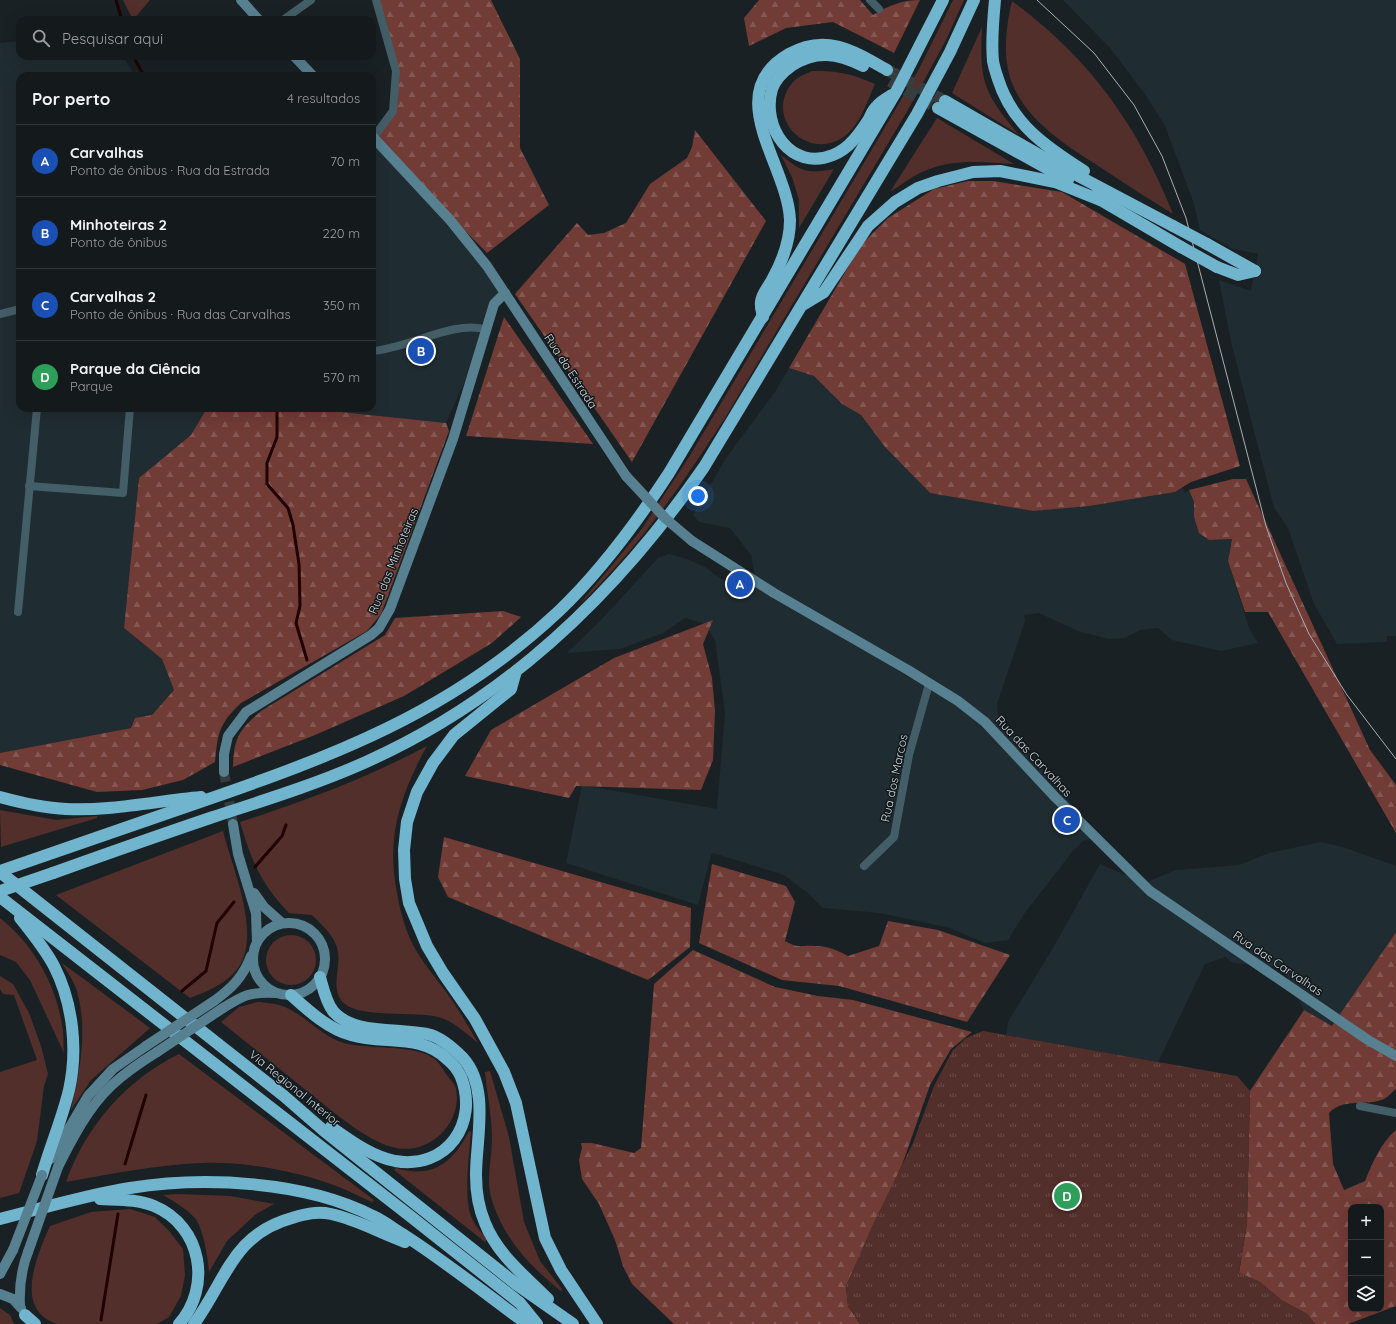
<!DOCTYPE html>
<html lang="pt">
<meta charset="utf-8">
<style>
:root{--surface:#14191b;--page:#1d2224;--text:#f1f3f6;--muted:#9da0a3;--line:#33383a;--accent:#f59c93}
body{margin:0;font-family:Quicksand,sans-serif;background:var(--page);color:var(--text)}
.controls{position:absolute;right:12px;bottom:12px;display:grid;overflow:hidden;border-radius:8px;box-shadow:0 4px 16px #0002}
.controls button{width:36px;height:36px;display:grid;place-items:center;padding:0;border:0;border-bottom:1px solid var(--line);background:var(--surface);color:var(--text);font:20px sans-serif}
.you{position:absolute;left:698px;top:496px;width:14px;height:14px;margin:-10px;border:3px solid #fff;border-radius:50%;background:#1a73e8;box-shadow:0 0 0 6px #1a73e833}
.badge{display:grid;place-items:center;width:26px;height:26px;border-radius:50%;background:var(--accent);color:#fff;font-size:13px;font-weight:700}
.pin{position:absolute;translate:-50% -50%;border:2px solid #fff;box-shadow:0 1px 4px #0006}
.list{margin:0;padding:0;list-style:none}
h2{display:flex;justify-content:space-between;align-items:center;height:52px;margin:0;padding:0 16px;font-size:17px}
h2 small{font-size:13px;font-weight:400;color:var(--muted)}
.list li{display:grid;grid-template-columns:26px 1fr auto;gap:12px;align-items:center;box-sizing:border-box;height:72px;padding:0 16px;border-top:1px solid var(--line)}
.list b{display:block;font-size:15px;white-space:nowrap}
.list p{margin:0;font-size:13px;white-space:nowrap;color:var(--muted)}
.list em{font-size:13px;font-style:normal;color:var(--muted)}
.icon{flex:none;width:22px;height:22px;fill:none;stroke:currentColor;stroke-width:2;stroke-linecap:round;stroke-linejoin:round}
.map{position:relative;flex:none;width:1396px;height:1324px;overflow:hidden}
.search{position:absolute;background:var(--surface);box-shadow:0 4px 16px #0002;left:16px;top:16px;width:360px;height:44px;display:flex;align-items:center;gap:10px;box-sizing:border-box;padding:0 14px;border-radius:12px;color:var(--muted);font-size:15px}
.panel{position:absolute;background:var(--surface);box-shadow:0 4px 16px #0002;left:16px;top:72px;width:360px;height:340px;border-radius:12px}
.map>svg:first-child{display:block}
.built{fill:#1f2c31}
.green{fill:#532f2b}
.forest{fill:url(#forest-firs);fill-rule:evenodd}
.park{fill:url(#park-tufts)}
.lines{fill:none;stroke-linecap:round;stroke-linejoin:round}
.stream{stroke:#210001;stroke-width:3}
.secondary-tunnel{stroke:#363d3f;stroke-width:10;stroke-dasharray:10 5;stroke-linecap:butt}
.highway-tunnel{stroke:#363d3f;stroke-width:12;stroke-dasharray:12 6;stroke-linecap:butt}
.street{stroke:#445e68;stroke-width:8}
.secondary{stroke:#578091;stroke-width:10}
.highway{stroke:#71b4ce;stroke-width:12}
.tram{stroke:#aaafb1;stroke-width:1}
.secondary-bridge{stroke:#578091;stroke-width:10}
.highway-bridge{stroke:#71b4ce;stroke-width:12}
.labels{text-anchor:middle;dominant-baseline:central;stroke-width:3;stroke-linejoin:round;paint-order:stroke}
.street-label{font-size:12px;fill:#d4d9db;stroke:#11181b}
</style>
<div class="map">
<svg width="1396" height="1324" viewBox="0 0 1396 1324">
<defs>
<pattern id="forest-firs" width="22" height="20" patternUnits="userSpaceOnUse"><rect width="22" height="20" fill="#713b36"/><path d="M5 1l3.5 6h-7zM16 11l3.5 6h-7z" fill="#845752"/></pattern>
<pattern id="park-tufts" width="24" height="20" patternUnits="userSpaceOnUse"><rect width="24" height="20" fill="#532f2b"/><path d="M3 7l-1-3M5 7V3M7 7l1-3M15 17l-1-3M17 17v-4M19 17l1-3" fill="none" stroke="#6b4d49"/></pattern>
</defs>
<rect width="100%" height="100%" fill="#1a2124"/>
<g class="built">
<path d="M1063 0H1396V636H1387V642L1337 644 1314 604 1288 528 1274 508 1231 342 1219 280 1251 291 1258 254 1231 248 1200 230 1193 201 1165 126 1147 97 1110 48Z"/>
<path d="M20 41V56H123L135 76H20V408H207L191 435 139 479 124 628 162 659 174 690 152 715 131 728 0 753V43Z"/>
<path d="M373 138 505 293 446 423 303 408H372Z"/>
<path d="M789 368 814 376 842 404 861 415 885 447 930 493 1033 511 1119 501 1175 492 1183 488 1184 493 1189 490 1194 502V517L1209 540 1232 539 1228 561 1249 628 1258 643 1221 651 1172 640 1158 628 1140 630 1125 638 1109 639 1078 631 1039 613 1024 615 1025 621 997 704 998 716 1019 745 1052 780 1056 786 1091 828 1093 838 1083 841 1073 851 1024 914 1008 940 985 943 950 928 880 913 823 908 808 893 784 875 713 853 711 855 698 905 566 863 582 785 717 809 725 713 715 640 705 624 685 618 663 633 620 649 567 653 601 620 658 558 669 554 687 559 705 567 728 584 741 586 755 578 751 555 730 528 699 522 693 515 726 458 775 392Z"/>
<path d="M1321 842 1343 847 1396 866V932L1332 1026 1304 1010 1282 967 1233 963 1225 957 1205 964 1158 1062 1006 1035 1008 1022 1053 948 1100 864 1144 883 1176 870 1239 865 1269 853Z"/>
</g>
<g class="green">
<path d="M123 0H150L133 20Z"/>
<path d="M953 0H964L946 40 909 108 725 418C682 485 636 551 578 606L641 530 689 457 871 151 919 69Z"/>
<path d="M1012 1C1090 58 1138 126 1173 214 1151 200 1128 186 1106 171 1071 148 1028 124 1012 83 1002 57 1006 27 1012 1Z"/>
<path d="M982 27C979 82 984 93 1019 135L952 93Z"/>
<path d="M812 71C839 71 849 73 875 84 867 101 861 123 846 135 810 164 762 118 793 82 797 77 806 74 812 71Z"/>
<path d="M937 118 1014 164C985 162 950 158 922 172 911 177 901 185 890 192Z"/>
<path d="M781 155C802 172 807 174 834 169L799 228V200L792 177Z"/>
<path d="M427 746C400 795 386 837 397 893 400 911 405 929 413 945 422 962 435 977 446 992 458 1008 468 1026 478 1043 466 1033 453 1021 438 1017 415 1011 362 1018 345 1004 329 991 341 968 338 952 336 937 322 925 312 915L289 913C260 882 252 862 240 822 305 801 367 778 427 746Z"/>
<path d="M0 810 56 820 97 816V818L1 847Z"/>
<path d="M223 831C232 869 266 941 233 974 221 986 205 992 190 998L56 895Z"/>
<path d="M0 918C32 943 56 984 62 1025 64 1034 63 1044 64 1053L30 980 16 962 0 955Z"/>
<circle cx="291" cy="960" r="25"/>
<path d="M62 963 150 1028 91 1080 71 1110C80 1071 88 1030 77 991 74 981 67 972 62 963Z"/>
<path d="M0 976 13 984 29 1013 41 1046 48 1074 44 1086 37 1141 19 1193 0 1198V1072L37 1060 14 995 3 994 0 989Z"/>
<path d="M258 1002C265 1003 272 1003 279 1005 303 1012 320 1036 344 1043 369 1050 413 1044 433 1058 438 1061 443 1069 446 1074 449 1078 455 1084 456 1089 463 1125 426 1157 392 1147 366 1140 332 1111 311 1094 281 1070 251 1046 221 1022L239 1007Z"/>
<path d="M179 1054 374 1200 372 1202C360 1197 348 1190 336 1186 298 1171 242 1161 201 1163 156 1165 110 1174 66 1182 86 1126 126 1080 179 1054Z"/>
<path d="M490 1071 509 1137 524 1222 540 1261 562 1289 561 1291C529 1266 502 1236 491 1197 486 1177 492 1158 492 1139 492 1117 487 1094 485 1072Z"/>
<path d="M469 1131 471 1132C469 1155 465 1187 469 1210 472 1222 479 1230 487 1239L485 1242 394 1170 396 1168C432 1179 453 1163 469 1131Z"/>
<path d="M178 1194 230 1196 274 1204 256 1214 227 1241 209 1272C208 1259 203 1226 194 1217 185 1208 174 1201 163 1195Z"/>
<path d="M130 1209 155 1217 169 1231 183 1249 185 1275 181 1296 169 1317 157 1324H57C13 1310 37 1255 50 1226L91 1212Z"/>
<path d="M0 1308 10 1315 14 1324H0Z"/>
</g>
<g class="forest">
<path d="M379 0H491L520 59V148L549 205 487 253 373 138 393 111 396 71Z"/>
<path d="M759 0H860L873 15C888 6 902 0 920 0L894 53 833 22 786 28 749 46 744 18Z"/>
<path d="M695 130 766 221 632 462 515 294 577 223 588 235 604 233 626 223 650 184 687 158 692 147Z"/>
<path d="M968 181H993L1062 192 1185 264 1240 466 1191 482 1175 492 1089 506 1033 511 930 493 885 447 861 415 842 404 814 376 789 368 861 245 888 218 934 189Z"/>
<path d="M504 317 593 444 466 436Z"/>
<path d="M207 408H303L446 423 449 431 381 614 367 631 241 703C219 724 218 732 215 762L183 780 142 790 97 792 0 765V753L131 728 135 718 152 715 174 690 162 659 124 628 139 478 191 435Z"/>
<path d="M1233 479H1246L1370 750 1396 785V833L1268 612H1245L1228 561 1232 539 1209 540 1199 533 1194 517V502L1189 490Z"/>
<path d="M503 611 521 617 492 643 404 696 315 735 233 767C234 737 239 730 261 711L385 635 395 618Z"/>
<path d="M713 620 703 644 712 678 715 711 713 760 701 790 576 786 569 798 465 776 491 730 614 658Z"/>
<path d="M444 837 691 908 690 947 648 980 448 897 438 877Z"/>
<path d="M712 864 786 886 795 902 785 941C799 949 800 945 815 946 827 946 837 950 848 956L879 946 888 921 938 930 1010 955 967 1022 839 986 782 980 699 943Z"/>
<path d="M1396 932V1089C1392 1092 1388 1097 1384 1099 1365 1107 1344 1097 1329 1113L1333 1164 1344 1190 1365 1181C1372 1164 1381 1142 1396 1130V1306L1348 1324H1315L1307 1314 1281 1300 1260 1282 1239 1273 1247 1223 1250 1091 1304 1010 1332 1026ZM1351 1207H1381V1309H1351Z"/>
<path d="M693 950 775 987 818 996 853 1000 972 1032 951 1049 930 1085 902 1165 846 1286 848 1306 860 1324H674L632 1284 623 1266 615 1240 599 1204 582 1179 579 1160 582 1148 581 1143H592L634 1153 641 1148 654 984Z"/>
</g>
<path class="park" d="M983 1031 1237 1076 1250 1091 1247 1223 1239 1273 1260 1282 1281 1300 1307 1314 1315 1324H860L848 1306 846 1286 873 1224 913 1143 934 1086 953 1050 966 1038Z"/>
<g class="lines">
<g class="stream">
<path d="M116 0 122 20"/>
<path d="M133 56 144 76"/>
<path d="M277 410V437L267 463V484L288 508 293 525 299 564 300 606 296 623 307 660"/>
<path d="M255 867 282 836 286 825"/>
<path d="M182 991 206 971 217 923 234 902"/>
<path d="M125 1164 146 1095"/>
<path d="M101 1320 118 1214"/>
</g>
<path class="secondary-tunnel" d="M224 772 233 824"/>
<g class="highway-tunnel">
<path d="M887 70 945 101"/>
<path d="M890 81 938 108"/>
</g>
<g class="street">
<path d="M870 0 879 9"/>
<path d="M283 20 311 0"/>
<path d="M373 138 393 111 396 71 376 0"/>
<path d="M0 314 20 309"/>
<path d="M372 351C408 349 454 319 487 330"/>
<path d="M29 486 123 493 130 408"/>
<path d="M18 612 37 408"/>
<path d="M864 866 894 837 909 755 929 684"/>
<path d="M1360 1106 1396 1113"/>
</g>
<g class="secondary">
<path d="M241 0 259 20"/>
<path d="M294 56 313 76"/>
<path d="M372 136 450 220 487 266 626 476"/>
<path d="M692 541 774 593 908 670 958 701 985 722 1055 797 1150 891 1368 1040 1396 1056"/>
<path d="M224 772V754L228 736 246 712 371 635 379 628 390 609 453 439 494 304 505 293"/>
<path d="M233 824 238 854 256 913 257 942"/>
<path d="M254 893 264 907 282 923"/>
<circle cx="289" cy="959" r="36"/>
<path d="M214 1001C232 988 243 977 251 956"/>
<path d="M223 1008C244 995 249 992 275 993"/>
<path d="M51 1159 88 1096 113 1069 146 1046"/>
<path d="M58 1167C72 1139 89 1106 112 1085 126 1072 141 1062 157 1052"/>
<path d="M0 1274 13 1250"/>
<path d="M0 1294 13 1299 21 1308"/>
<path d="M20 1306C19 1286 21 1270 28 1252"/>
</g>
<g class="highway">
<path d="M995 0C993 21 991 41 993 61 994 67 996 73 998 79 1012 124 1046 147 1084 171"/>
<path d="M863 66C837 53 816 50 791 66 784 71 775 80 772 89 761 127 791 172 833 155 849 149 860 133 869 119 871 115 873 109 877 106 881 101 887 98 892 95"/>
<path d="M945 101 1048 160 1173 226"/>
<path d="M938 108 1068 180"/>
<path d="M1094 196 1181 247"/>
<path d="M1207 244 1255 271"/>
<path d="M1217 267 1238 275 1255 271"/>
<path d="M804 304 824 292 868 226 895 202 918 188 938 181 973 172 1000 171 1055 182 1100 200"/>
<path d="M763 317C762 312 760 306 761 302 761 295 769 286 772 280 782 262 790 241 790 220 788 165 720 94 789 54 826 33 854 51 887 70"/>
<path d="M516 671 511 689 454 735 433 763 417 792 407 822 404 850 405 879 409 903 427 946 443 973 475 1019 504 1072 516 1103 545 1238 561 1270 597 1324"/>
<path d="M0 797C22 803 44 808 66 809 112 811 156 801 201 797"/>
<path d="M0 871C64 849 129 827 194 804 331 757 451 713 559 611 602 570 637 522 669 473L896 92 943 0"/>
<path d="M0 872 284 1096 323 1130 516 1284 573 1324"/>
<path d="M53 873C106 854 160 835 213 817 265 800 317 784 366 762 507 699 617 593 704 467L917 114 950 52 974 0"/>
<path d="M0 897 410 1216 520 1303 537 1324"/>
<path d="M20 918C32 933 45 949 54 966 73 1003 78 1050 69 1090 62 1119 50 1147 42 1175"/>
<path d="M320 977C323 988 326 1002 333 1011 353 1036 403 1027 431 1035 443 1039 454 1049 463 1058 490 1088 476 1139 476 1175 476 1190 479 1209 485 1223 497 1254 525 1276 548 1299"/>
<path d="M291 995C309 1011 328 1029 351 1035 384 1045 421 1033 448 1060 454 1065 458 1070 461 1077 479 1123 447 1170 395 1161 371 1156 351 1141 331 1127"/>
<path d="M100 1199C118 1200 137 1199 154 1206 202 1226 212 1287 179 1324"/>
<path d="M0 1219C43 1208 86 1195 130 1188 204 1176 305 1181 373 1216 384 1221 394 1229 404 1235 446 1262 486 1294 527 1324"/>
<path d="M25 1315 35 1324"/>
<path d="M194 1324C226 1280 233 1234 292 1218 305 1214 317 1211 331 1214 356 1219 380 1233 405 1242"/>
</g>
<path class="tram" d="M1037 0 1094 53 1134 105 1162 156 1186 218 1266 526 1286 583 1309 634 1347 695 1396 759"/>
<g class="secondary-bridge">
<path d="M626 476 666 519 692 541"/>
<path d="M146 1046 214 1001"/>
<path d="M157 1052 223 1008"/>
<path d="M13 1250 42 1175"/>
<path d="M28 1252 58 1167"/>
</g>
<g class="highway-bridge">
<path d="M1173 226 1207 244"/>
<path d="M1181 247 1217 267"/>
<path d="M0 891 53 873"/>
</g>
</g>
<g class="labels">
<g class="street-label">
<text transform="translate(571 371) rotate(57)">Rua da Estrada</text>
<text transform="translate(393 561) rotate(-68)">Rua das Minhoteiras</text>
<text transform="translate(1034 756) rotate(47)">Rua das Carvalhas</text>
<text transform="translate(894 778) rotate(-78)">Rua dos Marcos</text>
<text transform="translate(1278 963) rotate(34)">Rua das Carvalhas</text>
<text transform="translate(295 1088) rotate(39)">Via Regional Interior</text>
</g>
</g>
</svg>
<div class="controls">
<button>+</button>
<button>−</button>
<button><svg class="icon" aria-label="layers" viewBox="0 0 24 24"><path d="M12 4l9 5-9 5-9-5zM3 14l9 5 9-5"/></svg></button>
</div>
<div class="you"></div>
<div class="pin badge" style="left:740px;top:584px;background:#1a4fb4">A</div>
<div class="pin badge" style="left:421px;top:351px;background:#1a4fb4">B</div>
<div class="pin badge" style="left:1067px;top:820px;background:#1a4fb4">C</div>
<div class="pin badge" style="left:1067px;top:1196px;background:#2e9e5b">D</div>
<div class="search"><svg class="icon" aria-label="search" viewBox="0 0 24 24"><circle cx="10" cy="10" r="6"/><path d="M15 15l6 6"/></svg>Pesquisar aqui</div>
<section class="panel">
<h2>Por perto<small>4 resultados</small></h2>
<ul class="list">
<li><span class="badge" style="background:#1a4fb4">A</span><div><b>Carvalhas</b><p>Ponto de ônibus · Rua da Estrada</p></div><em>70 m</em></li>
<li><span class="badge" style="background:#1a4fb4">B</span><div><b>Minhoteiras 2</b><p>Ponto de ônibus</p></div><em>220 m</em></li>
<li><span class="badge" style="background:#1a4fb4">C</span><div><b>Carvalhas 2</b><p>Ponto de ônibus · Rua das Carvalhas</p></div><em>350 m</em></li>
<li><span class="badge" style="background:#2e9e5b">D</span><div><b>Parque da Ciência</b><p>Parque</p></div><em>570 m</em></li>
</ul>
</section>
</div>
